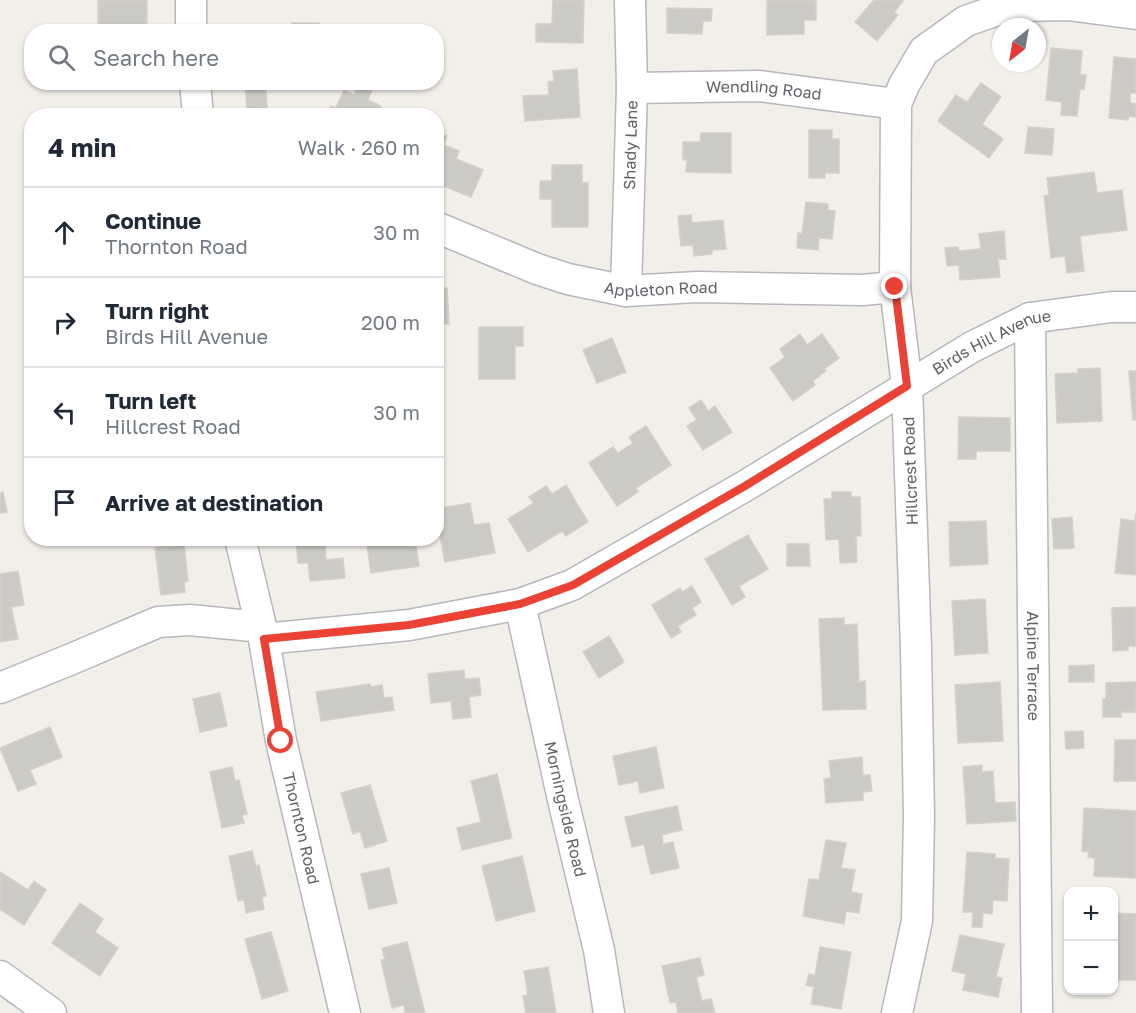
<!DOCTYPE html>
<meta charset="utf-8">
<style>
:root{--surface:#fff;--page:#f2f2f3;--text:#1f2937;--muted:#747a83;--line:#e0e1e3}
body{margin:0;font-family:"Golos Text",sans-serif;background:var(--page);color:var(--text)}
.controls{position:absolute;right:18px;bottom:18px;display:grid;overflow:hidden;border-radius:12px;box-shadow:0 2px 4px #0004}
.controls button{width:54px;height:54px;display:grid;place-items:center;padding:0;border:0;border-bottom:2px solid var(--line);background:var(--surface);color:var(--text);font:30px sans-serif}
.compass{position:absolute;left:992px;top:18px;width:54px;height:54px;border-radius:50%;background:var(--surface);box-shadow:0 2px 4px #0004;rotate:211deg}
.stop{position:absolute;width:18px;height:18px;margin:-14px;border:4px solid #ea4335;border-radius:50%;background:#fff}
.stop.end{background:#ea4335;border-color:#fff;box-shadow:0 2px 6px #0008}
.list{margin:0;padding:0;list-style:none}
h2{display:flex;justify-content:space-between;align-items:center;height:78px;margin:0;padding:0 24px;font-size:26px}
h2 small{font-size:20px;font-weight:400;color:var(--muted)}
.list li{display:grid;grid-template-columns:39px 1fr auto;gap:18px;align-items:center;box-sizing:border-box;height:90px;padding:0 24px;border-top:2px solid var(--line)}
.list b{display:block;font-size:22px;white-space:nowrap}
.list p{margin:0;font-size:20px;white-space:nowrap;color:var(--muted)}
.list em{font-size:20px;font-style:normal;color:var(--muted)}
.icon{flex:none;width:33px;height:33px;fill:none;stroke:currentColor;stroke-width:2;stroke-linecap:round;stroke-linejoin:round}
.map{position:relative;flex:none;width:1136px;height:1013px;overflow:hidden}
.search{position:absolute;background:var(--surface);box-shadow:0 2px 4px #0004;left:24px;top:24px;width:420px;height:66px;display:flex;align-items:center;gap:15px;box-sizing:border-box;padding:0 21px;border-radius:24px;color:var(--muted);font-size:22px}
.panel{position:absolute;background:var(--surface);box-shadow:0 2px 4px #0004;left:24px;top:108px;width:420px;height:438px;border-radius:24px}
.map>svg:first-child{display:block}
.building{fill:#cccac5;stroke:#d6d1c6;stroke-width:1.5}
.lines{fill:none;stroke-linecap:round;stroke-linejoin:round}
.minor-casing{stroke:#b5b8bc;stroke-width:33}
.minor{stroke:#fff;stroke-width:30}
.route{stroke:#ea4335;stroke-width:8}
.labels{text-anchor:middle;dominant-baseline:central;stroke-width:4.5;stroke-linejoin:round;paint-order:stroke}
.street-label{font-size:16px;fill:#5f6368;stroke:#fff}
</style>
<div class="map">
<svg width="1136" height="1013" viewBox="0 0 1136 1013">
<rect width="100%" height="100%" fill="#f1efe8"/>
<g class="building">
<rect x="98" y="0" width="49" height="32"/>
<path d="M553 0H584L583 43 536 42V24H552Z"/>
<path d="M767 0H816V20H804V34L767 35Z"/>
<path d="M874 0H901L903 1 894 12 898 15 877 41 855 22Z"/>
<path d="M667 8 712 9 711 21H703L702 34 667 33Z"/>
<rect x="292" y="23" width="27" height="9"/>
<path d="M1051 48 1082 51 1080 75H1086L1084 89H1080L1077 116 1061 115 1062 102 1046 100Z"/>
<path d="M1114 57 1136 59V93H1130V103L1136 104V117L1129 116 1128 120 1109 118Z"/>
<path d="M577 69 580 117 525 121 523 96 549 95 548 82 554 81 553 71Z"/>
<path d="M245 82H287L288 88 266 89 267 108 247 109Z"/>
<path d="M359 82 373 88 368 100 381 106 377 116H323L325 110 329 111 331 106 336 108 344 90 354 95Z"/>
<path d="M981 83 1001 97 982 124 1003 139 989 158 938 121 956 95 967 102Z"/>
<path d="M1028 127 1054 129 1052 155 1025 153Z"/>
<path d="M809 130H832V139H839V173H825V178H809Z"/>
<path d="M436 131 447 136 444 145 459 151 456 159 483 170 471 197 436 183Z"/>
<path d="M701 133H731V173L686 172 687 159 683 160V142H700Z"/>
<path d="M552 165H582V183H588V227H552V199H540V181H552Z"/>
<path d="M1094 172 1097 193 1122 190 1127 230 1080 236 1084 271 1067 273 1065 256 1051 258 1044 196 1049 195 1047 178Z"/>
<path d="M806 202 828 204V210L835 211 832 239 819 238 818 250 797 248 798 233 802 234Z"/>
<path d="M691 215 692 223 723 220 726 249 712 250V254L694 256 693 245 681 246 678 216Z"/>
<path d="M1004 231 1006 259H998L1000 277 960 280 959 265 947 266 945 248 958 247 959 251 981 249 979 234Z"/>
<path d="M447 288 449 324 436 325V289Z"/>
<path d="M479 327H523V346H515V379H479Z"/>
<path d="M800 334 807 345 822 334 839 358 824 369 826 371 813 381 815 385 793 401 770 368 785 357 780 349Z"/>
<path d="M612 338 626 372 597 383 583 350Z"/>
<path d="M1100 368 1102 421 1057 423 1055 374 1078 373V369Z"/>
<path d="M1129 371H1136V420H1133Z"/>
<path d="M701 400 708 411 715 406 732 432 703 450 687 426 697 420 689 408Z"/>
<path d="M959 417 1010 418V451H976V459H958Z"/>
<path d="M646 426 671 465 636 488 638 492 617 506 589 463 613 447 618 453 633 443 629 437Z"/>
<path d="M566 485 588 522 566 536 562 531 528 552 508 519 534 503 529 497 546 486 552 494Z"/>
<path d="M3 492 7 512 0 513V493Z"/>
<path d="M832 492H851V497H860L861 536H856L857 562 840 563 839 539 826 540 824 499H832Z"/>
<path d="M470 503 474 525 489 523 495 553 445 562 439 531 445 529 441 508Z"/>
<path d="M1136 513V575L1115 573 1121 519 1135 521Z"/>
<path d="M1072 517 1074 548 1054 549 1052 519Z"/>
<path d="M986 521 988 564 950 566 949 522Z"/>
<path d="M748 535 768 569 739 586 745 597 732 605 705 559Z"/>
<path d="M296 538H325L326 560 343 558 345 578 310 581 308 563H298Z"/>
<path d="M366 538H406L407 547 416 545 419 566 371 573Z"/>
<path d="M184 544 188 581 184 582 185 592 161 595 155 548Z"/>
<path d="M787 544H809L810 566H787Z"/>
<path d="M18 571 24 605 11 607 18 639 0 642V574Z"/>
<path d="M692 586 701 602 692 608 696 615 678 626 681 632 671 638 652 605 680 588 682 592Z"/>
<path d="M985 599 988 653 955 655 952 601Z"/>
<path d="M1136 607V646H1128V650L1113 651 1112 608Z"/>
<path d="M844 618V625L857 624 859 682 865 681 866 709 823 710 819 619Z"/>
<path d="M609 636 624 662 599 678 583 652Z"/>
<path d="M1094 665V682H1069V666Z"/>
<path d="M464 670 465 679 479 678 481 695 469 697 471 717 453 719 451 701 431 703 428 674Z"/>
<path d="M1000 682 1003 741 958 743 955 685Z"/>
<path d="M1136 682V712H1121V717H1103V699H1106V683Z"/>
<path d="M370 684 371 687 382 685 384 698 392 697 394 710 321 721 316 692Z"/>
<path d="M220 693 227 726 200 732 193 699Z"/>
<path d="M50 727 62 757 30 770 36 784 18 791 0 748Z"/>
<path d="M1083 731 1084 748 1066 749 1065 732Z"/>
<path d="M1115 740H1136V781H1114Z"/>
<path d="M656 747 664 788 640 793 638 781 619 785 613 756Z"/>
<path d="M862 757 863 775H870L872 791 863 792V800L826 803 824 779 831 778 829 761Z"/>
<path d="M982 765V772L993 771 995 803 1015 802 1016 821 967 824 963 767Z"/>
<path d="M232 767 235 781 239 780 247 814 242 815 244 823 222 828 210 772Z"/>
<path d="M497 774 512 838 462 850 457 828 481 822 471 781Z"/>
<path d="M370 785 387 841 365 848 360 831 353 834 341 793Z"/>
<path d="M677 806 682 830 662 835 663 844 673 842 679 868 651 874 644 844 632 847 625 817Z"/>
<path d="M1084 808 1136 811V871L1135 878 1094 876 1095 858 1088 857 1089 852 1082 851Z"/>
<path d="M826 840 846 843 841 868 855 870 851 892 862 894 859 913 846 911 844 924 803 916 809 879 819 880Z"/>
<path d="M252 851 256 866 259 865 266 896 262 897 264 909 246 913 244 900 238 901 229 856Z"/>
<path d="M967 852 995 854V858L1009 859 1007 901 993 900 992 914 983 913 982 927H972L973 912H963Z"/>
<path d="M522 856 535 911 496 921 482 866Z"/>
<path d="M389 868 397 903 369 909 361 874Z"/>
<path d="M0 872 28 890 34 881 46 890 24 925 0 909Z"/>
<path d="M80 903 103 919 95 932 118 948 100 976 52 943Z"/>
<path d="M1114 913 1136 914V980H1114Z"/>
<path d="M271 932 288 991 262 999 245 939Z"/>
<path d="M960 935 1004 944 996 977 1002 978 998 997 963 990 966 974 952 971Z"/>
<path d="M407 942 425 1013H405L404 1005 392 1008 381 960H385L382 948Z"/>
<path d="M820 947 851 952 841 1009 811 1004 814 987 806 985 809 974 815 975Z"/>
<path d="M700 958 704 975 696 977 702 1001 711 999 715 1013H678L676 1002 670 1003 662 966Z"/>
<path d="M548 967 556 1013H526L523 996 528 995 524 971Z"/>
</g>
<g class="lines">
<g class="minor-casing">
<g id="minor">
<path d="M191 0V32"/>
<path d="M195 82 198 116"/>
<path id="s1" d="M632 88 760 86 896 104"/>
<path id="s2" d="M436 227 537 269 568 279 626 291 697 287 862 290 895 287"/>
<path id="s3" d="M626 291 632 88 630 0"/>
<path id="s4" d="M1030 318 1037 1013"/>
<path id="s5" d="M240 538 264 639 281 741 345 1013"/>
<path id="s6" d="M520 604 563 800 599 950 609 1013"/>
<path id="s7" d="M264 639 409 625 520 604 572 585 745 486 972 347 1030 318 1112 307H1136"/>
<path d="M0 688 74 658 158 622 190 620 261 627"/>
<path d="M0 976 51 1013"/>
<path d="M897 1013 917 921 919 816 916 649 907 386 895 287 896 104 904 85 924 51 966 21 1009 6 1068 5 1136 14"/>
</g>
</g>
<use href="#minor" class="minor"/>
</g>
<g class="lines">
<path class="route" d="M281 741 264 639 409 625 520 604 573 585 745 486 907 386 895 287"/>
</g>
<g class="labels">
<g class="street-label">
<text stroke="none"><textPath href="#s1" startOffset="132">Wendling Road</textPath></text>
<text stroke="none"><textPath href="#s3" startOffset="146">Shady Lane</textPath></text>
<text stroke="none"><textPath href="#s2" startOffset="236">Appleton Road</textPath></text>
<text stroke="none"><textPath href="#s7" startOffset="800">Birds Hill Avenue</textPath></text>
<text transform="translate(910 471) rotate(-92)">Hillcrest Road</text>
<text stroke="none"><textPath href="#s4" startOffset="348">Alpine Terrace</textPath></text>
<text stroke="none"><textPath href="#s6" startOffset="210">Morningside Road</textPath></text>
<text stroke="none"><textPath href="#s5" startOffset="297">Thornton Road</textPath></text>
</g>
</g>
</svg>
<div class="controls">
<button>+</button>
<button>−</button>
</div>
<svg class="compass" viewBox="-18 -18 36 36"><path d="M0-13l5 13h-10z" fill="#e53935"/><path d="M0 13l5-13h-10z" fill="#747a83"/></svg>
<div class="stop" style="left:281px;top:741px"></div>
<div class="stop end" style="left:895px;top:287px"></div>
<div class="search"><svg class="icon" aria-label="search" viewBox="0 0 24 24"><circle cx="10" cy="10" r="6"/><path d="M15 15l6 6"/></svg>Search here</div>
<section class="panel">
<h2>4 min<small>Walk · 260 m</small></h2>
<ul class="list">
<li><svg class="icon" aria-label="ahead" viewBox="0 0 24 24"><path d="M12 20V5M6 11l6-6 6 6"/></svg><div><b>Continue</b><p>Thornton Road</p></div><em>30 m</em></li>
<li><svg class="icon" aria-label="right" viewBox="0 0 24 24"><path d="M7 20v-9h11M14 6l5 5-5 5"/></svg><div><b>Turn right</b><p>Birds Hill Avenue</p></div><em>200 m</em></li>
<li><svg class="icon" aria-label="left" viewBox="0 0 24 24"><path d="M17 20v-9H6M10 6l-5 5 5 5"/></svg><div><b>Turn left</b><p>Hillcrest Road</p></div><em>30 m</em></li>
<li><svg class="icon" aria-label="arrive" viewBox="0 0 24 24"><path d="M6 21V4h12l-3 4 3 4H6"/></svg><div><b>Arrive at destination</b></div></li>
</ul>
</section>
</div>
